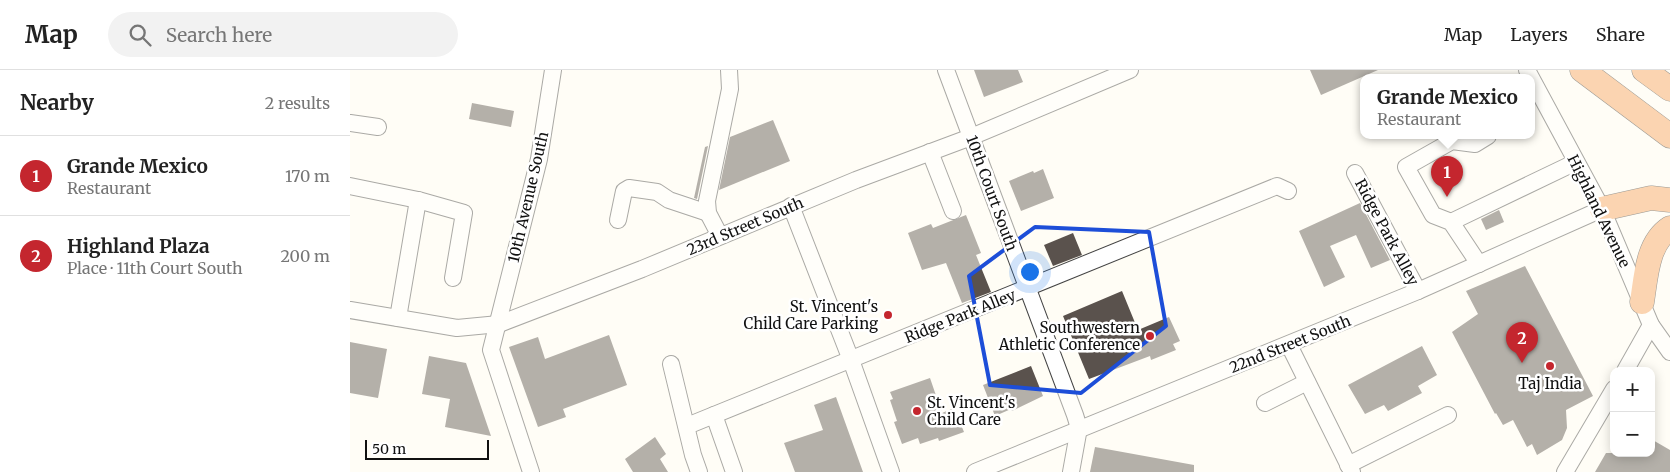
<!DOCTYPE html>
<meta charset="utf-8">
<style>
:root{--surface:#fff;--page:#f2f2f2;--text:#222;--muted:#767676;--line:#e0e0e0;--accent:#c4262e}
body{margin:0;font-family:Merriweather,serif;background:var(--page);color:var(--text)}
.controls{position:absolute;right:15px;bottom:15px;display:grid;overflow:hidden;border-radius:10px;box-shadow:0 2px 12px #0003}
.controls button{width:45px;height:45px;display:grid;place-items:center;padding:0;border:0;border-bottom:1px solid var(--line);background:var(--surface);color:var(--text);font:25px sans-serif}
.scale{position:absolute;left:15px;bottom:12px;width:124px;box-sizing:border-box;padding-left:5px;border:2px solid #111;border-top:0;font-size:14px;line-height:18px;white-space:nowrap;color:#111;-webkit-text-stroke:4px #fff;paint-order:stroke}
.you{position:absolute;left:679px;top:201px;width:18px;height:18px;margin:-12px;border:4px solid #fff;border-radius:50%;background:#1a73e8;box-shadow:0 0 0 8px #1a73e833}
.badge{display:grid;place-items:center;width:32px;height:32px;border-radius:50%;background:var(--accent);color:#fff;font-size:16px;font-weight:700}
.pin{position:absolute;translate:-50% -41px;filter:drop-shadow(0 1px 2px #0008)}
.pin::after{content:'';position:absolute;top:26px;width:18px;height:15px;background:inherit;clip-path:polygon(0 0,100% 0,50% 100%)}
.popup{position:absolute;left:1010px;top:4px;width:175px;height:65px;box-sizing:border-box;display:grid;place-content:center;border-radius:10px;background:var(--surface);filter:drop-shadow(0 1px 4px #0005);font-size:16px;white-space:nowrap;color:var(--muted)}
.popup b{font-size:19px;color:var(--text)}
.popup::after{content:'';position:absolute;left:50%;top:100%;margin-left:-10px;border:10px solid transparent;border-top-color:var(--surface)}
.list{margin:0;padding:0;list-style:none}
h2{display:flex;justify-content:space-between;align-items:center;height:65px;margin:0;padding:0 20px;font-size:21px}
h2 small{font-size:16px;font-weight:400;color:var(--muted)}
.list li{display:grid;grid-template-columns:32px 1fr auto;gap:15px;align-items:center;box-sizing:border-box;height:80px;padding:0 20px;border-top:1px solid var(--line)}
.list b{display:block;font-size:19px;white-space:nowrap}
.list p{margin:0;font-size:16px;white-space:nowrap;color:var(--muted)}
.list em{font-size:16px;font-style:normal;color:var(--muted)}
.icon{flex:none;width:28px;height:28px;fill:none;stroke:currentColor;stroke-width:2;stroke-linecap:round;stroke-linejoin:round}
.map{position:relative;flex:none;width:1320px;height:402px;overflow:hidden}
header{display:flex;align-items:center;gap:30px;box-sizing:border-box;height:70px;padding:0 25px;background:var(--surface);border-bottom:1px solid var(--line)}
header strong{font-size:24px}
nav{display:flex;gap:28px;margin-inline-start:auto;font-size:18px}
.search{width:350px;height:45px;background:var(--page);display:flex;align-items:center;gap:12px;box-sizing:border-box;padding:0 18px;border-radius:28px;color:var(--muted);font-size:19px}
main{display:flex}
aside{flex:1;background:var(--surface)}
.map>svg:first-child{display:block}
.building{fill:#5a524d}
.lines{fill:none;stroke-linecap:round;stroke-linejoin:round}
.minor-casing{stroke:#444;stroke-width:18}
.highway-casing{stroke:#222;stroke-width:25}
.minor{stroke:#fff;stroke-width:16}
.highway{stroke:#f5a25d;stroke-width:24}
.marked{fill:none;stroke:#1d4ed8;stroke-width:4;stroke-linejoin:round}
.poi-dot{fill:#c4262e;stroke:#fff;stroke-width:2}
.labels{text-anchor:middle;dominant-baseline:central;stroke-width:5;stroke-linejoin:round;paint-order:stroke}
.street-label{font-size:15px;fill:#111;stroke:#fff}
.poi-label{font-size:15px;fill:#111;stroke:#fff;text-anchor:end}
</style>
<header>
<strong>Map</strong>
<div class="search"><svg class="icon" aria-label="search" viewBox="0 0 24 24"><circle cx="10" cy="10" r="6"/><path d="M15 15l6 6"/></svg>Search here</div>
<nav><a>Map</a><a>Layers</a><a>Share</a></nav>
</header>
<main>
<aside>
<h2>Nearby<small>2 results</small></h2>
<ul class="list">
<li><span class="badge">1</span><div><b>Grande Mexico</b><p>Restaurant</p></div><em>170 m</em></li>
<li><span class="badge">2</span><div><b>Highland Plaza</b><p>Place · 11th Court South</p></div><em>200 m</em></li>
</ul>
</aside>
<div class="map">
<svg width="1320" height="402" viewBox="0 0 1320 402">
<rect width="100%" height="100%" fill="#fffdf5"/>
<g class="building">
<path d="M624 0H668L673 12 634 27Z"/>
<path d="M960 0H1028L971 25Z"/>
<path d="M122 33 164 41 161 57 119 49Z"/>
<path d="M423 50 440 91 369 120 380 67Z"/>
<path d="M358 76 347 129 344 128 355 77Z"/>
<path d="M693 99 704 128 671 141 659 111 683 101 684 103Z"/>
<path d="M1010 133 1040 190 1021 198 1006 165 980 176 995 207 974 217 949 161Z"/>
<path d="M1149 140 1154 152 1136 160 1131 149Z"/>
<path d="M616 145 631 183 626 185 641 222 612 233 596 193 572 200 558 163 581 154 583 158Z"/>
<path d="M723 163 732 185 703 196 694 175Z"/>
<path d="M1175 196 1243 326 1216 340 1217 358 1212 370 1187 385 1182 374 1177 377 1163 350 1153 355 1146 343 1145 344 1102 262 1128 244 1116 221Z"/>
<path d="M772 221 788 260 819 247 830 271 823 274 826 280 801 290 800 286 739 309 713 246Z"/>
<path d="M259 265 277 315 213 339 216 347 188 357 159 277 188 267 195 289Z"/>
<path d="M0 272 37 279 28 328 0 323Z"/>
<path d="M1072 276 1087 305 1068 316 1072 323 1038 341 1034 335 1015 344 998 315Z"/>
<path d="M79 286 116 293 141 366 95 357 100 329 72 324Z"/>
<path d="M681 296 693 326 662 341 661 339 645 346 633 315Z"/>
<path d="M580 308 592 343 604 338 614 362 589 371 588 368 570 374 568 368 552 374 544 352 547 351 540 330 543 329 540 322Z"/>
<path d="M486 327 513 402H445L434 373 473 360 464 335Z"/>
<path d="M305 367 316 384 310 389 318 402H283L275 389Z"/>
<path d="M1301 369 1320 380V402H1245L1256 383H1301Z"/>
<path d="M745 377 844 395V402H740Z"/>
</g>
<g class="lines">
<g class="minor-casing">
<g id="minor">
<path d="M596 0 725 345 729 358 721 402"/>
<path d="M1177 0 1252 139 1301 255 1320 282"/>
<path d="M0 53 28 57"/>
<path d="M580 82 603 141"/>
<path d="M1005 103 1068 221"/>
<path d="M0 116 68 130 114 143 103 208"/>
<path d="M441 136 501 290 541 402"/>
<path d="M268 150 274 121 279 118 307 122 319 130 358 143"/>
<path d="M1101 152 1226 92"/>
<path d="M370 166 358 143 357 131 380 19 379 0"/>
<path d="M1129 194 1101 152 1083 145 1056 97 1102 71 1125 74 1138 66"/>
<path d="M0 240 107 258 149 254 292 199 506 110 621 67 780 0"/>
<path d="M48 248 68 130"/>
<path d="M939 275 1002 402"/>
<path d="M321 294 343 385 349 402"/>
<path d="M1275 301 1301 255"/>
<path d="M915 333 957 312"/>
<path d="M364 345 384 402"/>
<path d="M337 356 927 116 938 121"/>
<path d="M998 395 1098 345"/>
<path d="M181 402 141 280 189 89 203 0"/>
<path d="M625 402 1068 221 1252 139"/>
<path d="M1215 402 1264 319"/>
</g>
</g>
<g class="highway-casing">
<g id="highway">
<path d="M1232 0 1320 66"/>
<path d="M1294 0 1320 19"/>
<path d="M1252 139 1301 128 1320 130"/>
<path d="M1292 232C1296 207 1297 173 1320 158"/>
</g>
</g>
<use href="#minor" class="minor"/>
<use href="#highway" class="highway"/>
</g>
<path d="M0 0H1320V402H0ZM685 157 799 162 816 256 731 323 640 315 619 206Z" fill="#fffdf5" fill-opacity=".55" fill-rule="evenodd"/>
<path class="marked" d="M685 157 799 162 816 256 731 323 640 315 619 206Z"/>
<g class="poi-dot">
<circle cx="538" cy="245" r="5"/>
<circle cx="800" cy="266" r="5"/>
<circle cx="1200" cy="296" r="5"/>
<circle cx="567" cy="341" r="5"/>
</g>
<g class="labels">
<g class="street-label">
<text transform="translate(642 123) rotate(70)">10th Court South</text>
<text transform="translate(178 127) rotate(-77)">10th Avenue South</text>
<text transform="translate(1249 141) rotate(64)">Highland Avenue</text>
<text transform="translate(395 156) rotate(-23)">23rd Street South</text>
<text transform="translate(1037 162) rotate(62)">Ridge Park Alley</text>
<text transform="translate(610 246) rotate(-22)">Ridge Park Alley</text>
<text transform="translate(940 274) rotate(-22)">22nd Street South</text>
</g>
<g class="poi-label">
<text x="528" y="236">St. Vincent's<tspan x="528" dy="17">Child Care Parking</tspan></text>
<text x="790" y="257">Southwestern<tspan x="790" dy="17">Athletic Conference</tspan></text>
<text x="1200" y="313" text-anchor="middle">Taj India</text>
<text x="577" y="332" text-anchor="start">St. Vincent's<tspan x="577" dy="17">Child Care</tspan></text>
</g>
</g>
</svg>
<div class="controls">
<button>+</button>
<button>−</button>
</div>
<div class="scale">50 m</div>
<div class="you"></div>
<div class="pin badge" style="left:1097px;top:127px">1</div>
<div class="popup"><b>Grande Mexico</b>Restaurant</div>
<div class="pin badge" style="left:1172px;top:293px">2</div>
</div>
</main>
